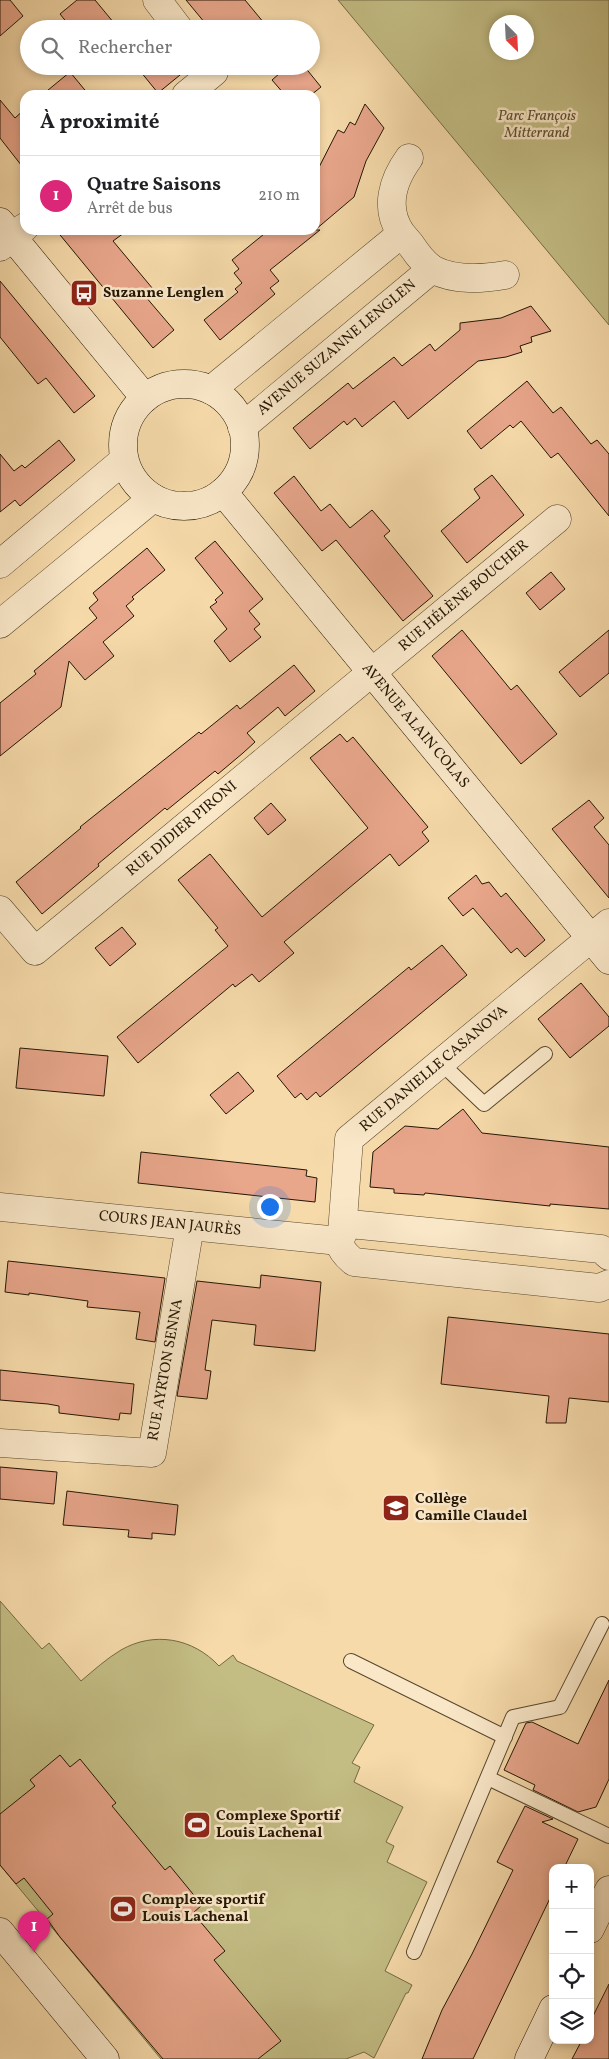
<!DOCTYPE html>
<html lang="fr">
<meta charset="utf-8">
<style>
:root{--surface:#fff;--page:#f2f2f2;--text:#202124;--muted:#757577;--line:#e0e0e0;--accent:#db2777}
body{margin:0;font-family:Vollkorn,serif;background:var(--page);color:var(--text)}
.controls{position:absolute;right:15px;bottom:15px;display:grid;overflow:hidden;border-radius:10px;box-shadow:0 2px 8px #0003}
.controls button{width:45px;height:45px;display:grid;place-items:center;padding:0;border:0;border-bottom:1px solid var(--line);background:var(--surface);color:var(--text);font:25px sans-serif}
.compass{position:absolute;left:489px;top:15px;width:45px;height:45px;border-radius:50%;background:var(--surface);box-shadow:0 2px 8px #0003;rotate:156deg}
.you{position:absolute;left:269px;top:1206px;width:18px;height:18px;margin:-12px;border:4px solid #fff;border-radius:50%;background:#1a73e8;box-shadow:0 0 0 8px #1a73e833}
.badge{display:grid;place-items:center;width:32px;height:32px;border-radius:50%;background:var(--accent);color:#fff;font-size:16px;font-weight:700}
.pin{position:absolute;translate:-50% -41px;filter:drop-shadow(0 1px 2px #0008)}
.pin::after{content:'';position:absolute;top:26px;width:18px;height:15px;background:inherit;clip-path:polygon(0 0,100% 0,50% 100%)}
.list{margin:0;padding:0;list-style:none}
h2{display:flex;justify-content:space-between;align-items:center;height:65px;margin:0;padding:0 20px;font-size:21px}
h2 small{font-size:16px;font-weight:400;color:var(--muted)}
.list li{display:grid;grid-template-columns:32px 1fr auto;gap:15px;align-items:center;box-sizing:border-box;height:80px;padding:0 20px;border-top:1px solid var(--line)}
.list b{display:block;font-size:19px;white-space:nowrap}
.list p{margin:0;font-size:16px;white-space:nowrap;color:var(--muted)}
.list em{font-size:16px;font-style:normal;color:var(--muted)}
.icon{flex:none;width:28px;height:28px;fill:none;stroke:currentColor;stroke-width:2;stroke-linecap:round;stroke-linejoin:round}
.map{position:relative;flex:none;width:609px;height:2059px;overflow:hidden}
.search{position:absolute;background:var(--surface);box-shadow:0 2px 8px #0003;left:20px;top:20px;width:300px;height:55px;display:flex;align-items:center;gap:12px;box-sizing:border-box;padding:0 18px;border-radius:28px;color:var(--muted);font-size:19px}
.panel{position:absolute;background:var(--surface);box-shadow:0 2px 8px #0003;left:20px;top:90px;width:300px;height:145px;border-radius:15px}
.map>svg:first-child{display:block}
.green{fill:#c3bd84;stroke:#746a44;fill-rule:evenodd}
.building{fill:#e8a68b;stroke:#241604}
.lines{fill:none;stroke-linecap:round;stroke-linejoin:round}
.lane-casing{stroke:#58472e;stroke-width:16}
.street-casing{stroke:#58472e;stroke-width:29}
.secondary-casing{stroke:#241604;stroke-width:29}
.lane{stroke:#f9e7c8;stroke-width:14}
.street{stroke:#f9e7c8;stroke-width:28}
.secondary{stroke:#f9e7c8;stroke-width:28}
.labels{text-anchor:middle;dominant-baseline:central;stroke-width:5;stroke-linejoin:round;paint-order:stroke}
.park-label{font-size:15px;font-style:italic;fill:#5c5031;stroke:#f9e7c8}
.poi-label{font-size:15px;font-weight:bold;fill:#241604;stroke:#f9e7c8;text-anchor:start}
.street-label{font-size:15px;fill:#241604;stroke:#f9e7c8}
</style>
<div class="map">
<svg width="609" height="2059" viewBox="0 0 609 2059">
<rect width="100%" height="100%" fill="#f6daaa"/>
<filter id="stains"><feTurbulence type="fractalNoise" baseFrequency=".004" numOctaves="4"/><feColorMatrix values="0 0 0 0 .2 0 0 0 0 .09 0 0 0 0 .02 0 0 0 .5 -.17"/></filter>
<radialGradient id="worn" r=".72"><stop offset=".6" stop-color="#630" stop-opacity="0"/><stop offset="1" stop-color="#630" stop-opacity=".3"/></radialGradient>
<g class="green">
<path d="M338 0H609V325ZM496 22H526V52H496Z"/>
<path d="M0 1601 42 1649 49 1643 81 1681C94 1670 106 1659 121 1650 154 1631 193 1638 219 1666L233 1655 237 1661 374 1725 352 1763 360 1767 354 1782 403 1807 386 1842 394 1846 387 1862 427 1882 385 1971 412 1985 408 1993H406L374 2058 364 2052 346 2059H161L0 1865Z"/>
</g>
<g class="building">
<path d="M0 0H10L23 16 0 36Z"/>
<path d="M77 0H95L119 29H72L60 14Z"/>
<path d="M186 0H245L269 29H210Z"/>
<path d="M136 66H191L158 93Z"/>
<path d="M288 66H304L321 87 311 95H285L272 80Z"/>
<path d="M70 72 89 95H42Z"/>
<path d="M0 100 15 118 25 109V170L0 138Z"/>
<path d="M365 104 384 128 366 161 354 197 315 230V175L338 130 344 133 350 122 355 125Z"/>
<path d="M56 230H128L113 241 153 289 145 296 174 330 153 348Z"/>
<path d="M269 230H320L270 270 279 281 270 288 275 294 220 340 204 320 238 292 235 289 242 283 234 273 239 269 232 260Z"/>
<path d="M0 281 95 396 74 413 46 378 38 384 0 337Z"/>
<path d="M531 306 551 331 531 337 532 342 520 346 522 352 506 357 478 361 408 419 394 401 362 427 355 418 347 425 344 421 310 449 293 428 348 383 353 389 394 357 402 366 430 344 435 351 460 330V323L501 318Z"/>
<path d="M527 381 553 413 561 407 591 444 597 440 609 454V516L558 453 551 458 521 421 513 428 510 425 481 449 467 431Z"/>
<path d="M59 440 75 460 20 506 15 500 0 512V454L14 471 22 465 25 468Z"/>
<path d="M492 475 524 515 467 563 441 531 480 498 474 489Z"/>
<path d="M294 476 321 511 330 504 350 528 372 510 390 531 384 536 433 596 403 621 336 540 322 551 274 493Z"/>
<path d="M215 541 263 599 249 611 260 624 254 629 261 637 230 662 214 641 227 629 210 607 217 602 215 600 223 593 195 558Z"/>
<path d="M147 548 165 570 132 597 134 599 126 606 134 616 103 642 114 656 85 680 69 661 61 707 0 756V703L36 674 34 671 97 618 89 608 98 600 93 593Z"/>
<path d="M551 572 565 589 540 610 526 593Z"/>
<path d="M462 630 511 690 517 685 557 734 521 764 432 656Z"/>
<path d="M609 630V673L580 697 559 672Z"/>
<path d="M294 665 315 691 285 716 278 707 247 733 255 742 243 753 218 774 215 771 167 810 165 808 98 864 99 866 42 914 16 882 81 828 80 827 199 732 201 734 237 705 240 709Z"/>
<path d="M340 734 347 742 353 737 428 827 422 832 429 841 399 866 390 854 284 942 294 953 259 982 252 974 235 987 233 984 138 1063 117 1037 228 946 215 930 218 928 178 880 210 854 262 917 368 828 310 758Z"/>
<path d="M589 800 604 818 594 827 609 845V898L552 829Z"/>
<path d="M271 803 286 820 268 835 254 818Z"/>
<path d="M476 875 482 884 489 882 501 897 506 893 545 940 525 957 517 948 511 953 473 908 463 916 448 898Z"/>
<path d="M122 927 136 944 110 966 95 948Z"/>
<path d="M442 945 467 975 320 1097 316 1092 307 1100 301 1093 295 1098 277 1076 409 967 411 970Z"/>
<path d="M581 983 609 1017V1026L570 1058 538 1019Z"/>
<path d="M20 1048 108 1056 104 1096 16 1088Z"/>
<path d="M238 1072 254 1091 226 1114 210 1095Z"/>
<path d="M463 1109 482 1133 609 1147V1209L550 1204V1206L425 1193 424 1195 394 1193V1189L370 1187 373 1152 405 1126 438 1129Z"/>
<path d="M141 1152 307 1170 306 1176 317 1178 315 1202 138 1183Z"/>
<path d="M8 1261 165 1278 155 1342 136 1339 140 1312 87 1307 88 1301 29 1293V1295L5 1292Z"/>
<path d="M261 1275 321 1282 315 1351 254 1345 256 1325 212 1320 205 1370 211 1371 207 1399 177 1396 197 1281 260 1288Z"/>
<path d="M448 1317 609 1334V1402L569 1398 566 1423H546L549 1396 441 1384Z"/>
<path d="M0 1370 134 1384 131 1414 120 1413 119 1420 59 1413V1406L48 1404 0 1400Z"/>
<path d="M0 1467 57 1472 54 1504 0 1499Z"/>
<path d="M67 1491 178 1505 175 1535 152 1533V1539L128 1537 129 1530 63 1525Z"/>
<path d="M609 1680V1779L596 1807 578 1812 533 1790 535 1785 504 1770 526 1723 532 1722 578 1744Z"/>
<path d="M60 1755 70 1767 80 1759 116 1803 112 1806 165 1870 170 1866 202 1905 193 1913 225 1951 214 1960 281 2041 258 2059H163L60 1937 47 1919 53 1914 24 1878 16 1884 0 1865V1814L35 1786 30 1780Z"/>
<path d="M525 1806 553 1819 542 1822 578 1839 564 1868H553V1892L473 2059H422L442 2010 472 1954 513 1870 497 1862Z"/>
<path d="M609 1984V2059H572L582 2040H590V2022Z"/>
</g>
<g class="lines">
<g class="lane-casing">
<g id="lane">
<path d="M441 1063 484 1104 545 1054"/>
<path d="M351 1661 505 1737"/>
<path d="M488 1778 609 1836"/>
<path d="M414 1952 513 1717 560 1707 602 1624"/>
</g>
</g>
<g class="street-casing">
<g id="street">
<path d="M157 0 179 29"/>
<path d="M186 95 214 72 209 66"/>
<path d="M409 158C393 180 384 208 401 233 404 237 408 241 411 245 417 254 424 264 434 270 456 281 482 279 505 275"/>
<path d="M0 247 25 227"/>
<path d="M211 390 401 234"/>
<path d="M242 427 432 269"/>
<path d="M0 564 124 460"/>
<path d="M0 624 153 498"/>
<path d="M0 910 35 951 557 519"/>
<path d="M0 1207 339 1241"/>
<path d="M342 1233 349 1139 609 923"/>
<path d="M609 1256 601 1249 350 1224C335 1240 338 1249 354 1262L599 1288 609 1284"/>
<path d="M0 1443 152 1453 190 1226"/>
</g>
</g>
<g class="secondary-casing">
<g id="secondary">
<path d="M0 222 145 398"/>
<circle cx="184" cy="445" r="61"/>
<path d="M223 492 609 960"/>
<path d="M590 1929 609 1890"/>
<path d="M0 1932 105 2059"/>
<path d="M529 2059 553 2009"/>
</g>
</g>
<use href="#lane" class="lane"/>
<use href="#street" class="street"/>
<use href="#secondary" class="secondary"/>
</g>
<defs>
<g id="bus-square" transform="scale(1.4375)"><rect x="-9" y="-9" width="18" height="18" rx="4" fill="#8f2418" stroke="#f9e7c8"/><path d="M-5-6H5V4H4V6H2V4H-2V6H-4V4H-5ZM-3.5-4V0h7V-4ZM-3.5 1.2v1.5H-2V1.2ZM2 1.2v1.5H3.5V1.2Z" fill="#fff"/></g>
<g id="school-square" transform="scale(1.4375)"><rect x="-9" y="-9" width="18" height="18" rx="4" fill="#8f2418" stroke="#f9e7c8"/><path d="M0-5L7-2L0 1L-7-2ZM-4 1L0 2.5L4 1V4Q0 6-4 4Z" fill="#fff"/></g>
<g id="stadium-square" transform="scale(1.4375)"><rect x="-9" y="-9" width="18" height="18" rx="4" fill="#8f2418" stroke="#f9e7c8"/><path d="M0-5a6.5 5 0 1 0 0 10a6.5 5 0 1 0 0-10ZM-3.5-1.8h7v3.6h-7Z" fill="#fff"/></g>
</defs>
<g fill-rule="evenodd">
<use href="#bus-square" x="84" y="293"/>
<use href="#school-square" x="396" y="1508"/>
<use href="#stadium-square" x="197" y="1825"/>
<use href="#stadium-square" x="123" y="1909"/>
</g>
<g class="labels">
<g class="park-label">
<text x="537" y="116">Parc François<tspan x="537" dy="17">Mitterrand</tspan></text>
</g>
<g class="poi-label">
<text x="103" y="293">Suzanne Lenglen</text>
<text x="415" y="1499">Collège<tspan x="415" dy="17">Camille Claudel</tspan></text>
<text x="216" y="1816">Complexe Sportif<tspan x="216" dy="17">Louis Lachenal</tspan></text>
<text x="142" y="1900">Complexe sportif<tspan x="142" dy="17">Louis Lachenal</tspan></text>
</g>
<g class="street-label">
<text transform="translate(337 348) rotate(-40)">AVENUE SUZANNE LENGLEN</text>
<text transform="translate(464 596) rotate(-40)">RUE HÉLÈNE BOUCHER</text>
<text transform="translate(415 726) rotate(50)">AVENUE ALAIN COLAS</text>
<text transform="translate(182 829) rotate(-40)">RUE DIDIER PIRONI</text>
<text transform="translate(434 1069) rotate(-40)">RUE DANIELLE CASANOVA</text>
<text transform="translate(170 1224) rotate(6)">COURS JEAN JAURÈS</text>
<text transform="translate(166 1370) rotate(-80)">RUE AYRTON SENNA</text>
</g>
</g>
<rect width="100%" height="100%" filter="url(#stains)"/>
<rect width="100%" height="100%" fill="url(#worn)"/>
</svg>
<div class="controls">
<button>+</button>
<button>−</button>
<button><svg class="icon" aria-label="locate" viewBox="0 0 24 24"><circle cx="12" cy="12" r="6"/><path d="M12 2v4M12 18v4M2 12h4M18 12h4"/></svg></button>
<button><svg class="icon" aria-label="layers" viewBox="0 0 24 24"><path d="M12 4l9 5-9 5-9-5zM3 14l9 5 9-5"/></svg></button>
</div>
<svg class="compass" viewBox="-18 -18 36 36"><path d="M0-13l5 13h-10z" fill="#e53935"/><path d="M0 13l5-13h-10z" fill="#757577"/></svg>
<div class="you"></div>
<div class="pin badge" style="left:34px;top:1952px">1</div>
<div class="search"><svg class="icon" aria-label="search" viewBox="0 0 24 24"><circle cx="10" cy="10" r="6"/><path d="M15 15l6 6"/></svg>Rechercher</div>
<section class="panel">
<h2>À proximité<small></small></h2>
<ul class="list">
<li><span class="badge">1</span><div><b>Quatre Saisons</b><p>Arrêt de bus</p></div><em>210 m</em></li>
</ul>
</section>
</div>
